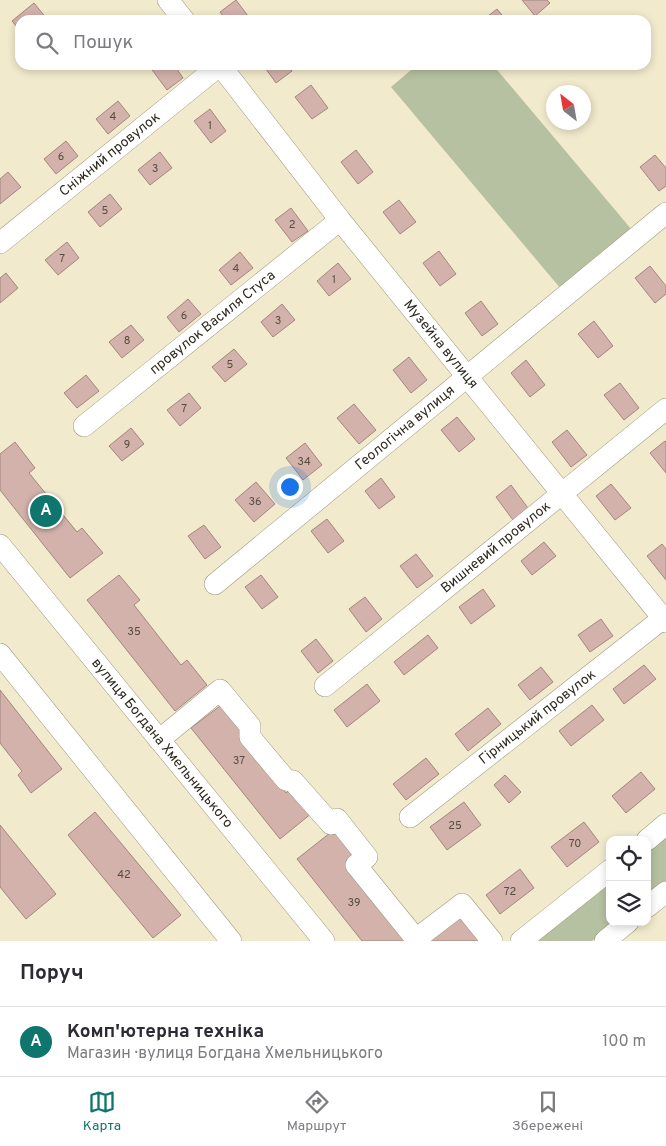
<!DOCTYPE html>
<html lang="uk">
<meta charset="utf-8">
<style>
:root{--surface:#fff;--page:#f2f2f3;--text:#2b2b33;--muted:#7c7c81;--line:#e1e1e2;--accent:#0f766e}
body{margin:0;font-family:Overpass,sans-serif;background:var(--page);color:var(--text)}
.controls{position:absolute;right:15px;bottom:15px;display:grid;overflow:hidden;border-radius:10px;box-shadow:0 2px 8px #0003}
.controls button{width:45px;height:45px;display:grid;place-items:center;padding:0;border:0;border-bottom:1px solid var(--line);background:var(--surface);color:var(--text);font:25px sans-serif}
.compass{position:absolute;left:546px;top:85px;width:45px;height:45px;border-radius:50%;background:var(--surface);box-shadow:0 2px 8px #0003;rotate:329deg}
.you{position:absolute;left:289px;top:486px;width:18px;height:18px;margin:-12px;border:4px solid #fff;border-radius:50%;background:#1a73e8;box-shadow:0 0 0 8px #1a73e833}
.badge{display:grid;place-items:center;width:32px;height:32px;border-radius:50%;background:var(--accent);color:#fff;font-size:16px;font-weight:700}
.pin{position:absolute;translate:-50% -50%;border:2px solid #fff;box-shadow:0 1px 5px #0006}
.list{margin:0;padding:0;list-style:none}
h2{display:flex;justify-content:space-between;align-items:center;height:65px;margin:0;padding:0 20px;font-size:21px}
h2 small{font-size:16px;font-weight:400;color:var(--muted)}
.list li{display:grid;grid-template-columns:32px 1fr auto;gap:15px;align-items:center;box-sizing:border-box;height:70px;padding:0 20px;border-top:1px solid var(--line)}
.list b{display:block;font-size:19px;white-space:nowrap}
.list p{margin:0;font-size:16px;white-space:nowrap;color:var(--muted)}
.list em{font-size:16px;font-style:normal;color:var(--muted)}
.icon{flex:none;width:28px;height:28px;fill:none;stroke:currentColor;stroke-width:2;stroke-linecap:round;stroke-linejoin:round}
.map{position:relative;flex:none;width:666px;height:941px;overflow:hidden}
.search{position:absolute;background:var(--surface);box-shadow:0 2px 8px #0003;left:15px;right:15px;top:15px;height:55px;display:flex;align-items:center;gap:12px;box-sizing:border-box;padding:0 18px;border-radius:15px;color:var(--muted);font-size:19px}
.sheet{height:135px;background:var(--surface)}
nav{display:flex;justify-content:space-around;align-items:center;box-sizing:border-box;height:70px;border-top:1px solid var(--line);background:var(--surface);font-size:14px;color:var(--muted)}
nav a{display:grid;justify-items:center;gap:2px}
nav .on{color:var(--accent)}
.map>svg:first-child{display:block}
.green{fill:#b6c1a1}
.building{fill:#d2b2aa;stroke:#a4867e}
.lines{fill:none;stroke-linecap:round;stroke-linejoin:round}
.minor-casing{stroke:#a0987e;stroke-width:22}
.minor{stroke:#fff;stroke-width:21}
.labels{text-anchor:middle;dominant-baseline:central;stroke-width:4.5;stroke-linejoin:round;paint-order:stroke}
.number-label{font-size:11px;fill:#574d42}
.street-label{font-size:14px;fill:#2e2b20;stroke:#fff}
</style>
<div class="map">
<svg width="666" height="941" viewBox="0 0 666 941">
<rect width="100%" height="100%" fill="#f2eacd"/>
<g class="green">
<path d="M417 65H493L632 230 561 289 391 87Z"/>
<path d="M666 836V882L647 897V851Z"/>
<path d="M610 881V922H616L592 941H535Z"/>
</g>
<g class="building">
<path d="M236 0 251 20H226L220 12Z"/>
<path d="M522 0H547L550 3 535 16Z"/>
<path d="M34 3 47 19 20 20V31L12 21Z"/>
<path d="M497 9 506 20H483Z"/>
<path d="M153 65H174L183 78 167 90 150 67Z"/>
<path d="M263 65H287L292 71 276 83Z"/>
<path d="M311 85 328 108 312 119 295 97Z"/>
<path d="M118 101 130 116 108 134 96 119Z"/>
<path d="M210 109 226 131 211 143 194 121Z"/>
<path d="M66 141 78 156 56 174 44 159Z"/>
<path d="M356 150 373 172 358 184 341 162Z"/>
<path d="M160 152 172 168 150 185 138 170Z"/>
<path d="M655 155 666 168V186L659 191 640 167Z"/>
<path d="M8 172 21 187 0 204V179Z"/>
<path d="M110 194 122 209 100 227 88 212Z"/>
<path d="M399 200 416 222 400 234 383 212Z"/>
<path d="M291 208 308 231 292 242 275 220Z"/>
<path d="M67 242 79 258 58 275 45 260Z"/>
<path d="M439 251 456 274 440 286 423 263Z"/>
<path d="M240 252 253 268 231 285 219 270Z"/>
<path d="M338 263 351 279 329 296 317 281Z"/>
<path d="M650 266 666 286V294L655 303 635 278Z"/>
<path d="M6 273 18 288 0 303V278Z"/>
<path d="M188 299 201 314 179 332 167 317Z"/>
<path d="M481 301 498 324 482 336 465 313Z"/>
<path d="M282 304 295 320 273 337 261 322Z"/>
<path d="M594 321 613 346 598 358 578 334Z"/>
<path d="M131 325 144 340 122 358 109 342Z"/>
<path d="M234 349 247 364 225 382 212 367Z"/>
<path d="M409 357 427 380 411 393 393 370Z"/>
<path d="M526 360 545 385 530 397 511 373Z"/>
<path d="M86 375 99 391 77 408 64 393Z"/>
<path d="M620 383 639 408 624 420 604 395Z"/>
<path d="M189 393 201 408 180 426 167 410Z"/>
<path d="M354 404 376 430 359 444 337 418Z"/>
<path d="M457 417 475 439 459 452 441 430Z"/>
<path d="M131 428 144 444 122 461 109 446Z"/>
<path d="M567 430 587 455 571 467 552 442Z"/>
<path d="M665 441 666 442V473L650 453Z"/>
<path d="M15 442 35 468 29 473 77 532 82 528 103 553 70 578 0 490V454Z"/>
<path d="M305 443 322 465 303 480 286 458Z"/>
<path d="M381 478 395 497 379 509 365 491Z"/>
<path d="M256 482 275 504 254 522 235 500Z"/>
<path d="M611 484 631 508 615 520 596 496Z"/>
<path d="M511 485 528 508 513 520 496 497Z"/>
<path d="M327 519 344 541 328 553 311 531Z"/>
<path d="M204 525 221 547 205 559 188 536Z"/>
<path d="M544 542 556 556 532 575 521 561Z"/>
<path d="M662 544 666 549V580L647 556Z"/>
<path d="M416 554 433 576 417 588 400 566Z"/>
<path d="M119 575 140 600 134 605 181 665 187 660 207 685 175 711 87 600Z"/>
<path d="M261 575 278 597 262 609 245 587Z"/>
<path d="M483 589 495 606 471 624 459 607Z"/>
<path d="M365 597 382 619 366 632 349 609Z"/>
<path d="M601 619 613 636 590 652 578 635Z"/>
<path d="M428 635 438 648 404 675 394 662Z"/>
<path d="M316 639 333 661 318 673 301 651Z"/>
<path d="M644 665 656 679 624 704 613 689Z"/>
<path d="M541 667 553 682 530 700 518 685Z"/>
<path d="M367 684 380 701 347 727 334 710Z"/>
<path d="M0 690 62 769 31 793 18 775 22 771 0 743Z"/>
<path d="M224 703 244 729 239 733 286 793 292 788 312 813 280 839 191 728Z"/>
<path d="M592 705 604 720 571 746 559 731Z"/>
<path d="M488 708 501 724 468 751 455 734Z"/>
<path d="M426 758 439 774 406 800 393 784Z"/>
<path d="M641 772 655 789 626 813 612 796Z"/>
<path d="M505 775 521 792 509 803 494 785Z"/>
<path d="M464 802 481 825 447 850 430 827Z"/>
<path d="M95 812 181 915 153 938 68 835Z"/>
<path d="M584 822 599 842 567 867 551 847Z"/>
<path d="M0 825 56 894 26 919 0 887Z"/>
<path d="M335 829 356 855 345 864 406 941H362L297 859Z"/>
<path d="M520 869 534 888 500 914 486 895Z"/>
<path d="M464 915 484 941H430Z"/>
</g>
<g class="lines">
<g class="minor-casing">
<g id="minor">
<path d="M168 0 184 20"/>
<path id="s1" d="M220 65 340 220 666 622"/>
<path id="s2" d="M0 243 220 65"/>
<path id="s3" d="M84 426 340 220"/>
<path id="s4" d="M0 545 324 941"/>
<path id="s5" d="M215 584 666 213"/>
<path d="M0 654 231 941"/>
<path id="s6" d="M325 686 666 409"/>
<path d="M159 740 220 690 250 726V737L286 780 293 781 331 824 337 819 367 857 356 865 416 939 462 904 492 941"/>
<path id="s7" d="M410 817 666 616"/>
<path d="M647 840 666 824"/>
<path d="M647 907 666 892"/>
<path d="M521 941 610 870"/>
<path d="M605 941 628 922"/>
</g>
</g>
<use href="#minor" class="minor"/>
</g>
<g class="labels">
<g class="number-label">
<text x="113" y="117">4</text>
<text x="210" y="126">1</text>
<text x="61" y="157">6</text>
<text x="155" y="169">3</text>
<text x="105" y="211">5</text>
<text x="292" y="225">2</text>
<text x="62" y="259">7</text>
<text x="236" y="269">4</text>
<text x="334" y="280">1</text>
<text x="184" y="316">6</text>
<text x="278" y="321">3</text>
<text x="127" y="341">8</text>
<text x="230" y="365">5</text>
<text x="184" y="409">7</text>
<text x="127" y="445">9</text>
<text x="304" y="462">34</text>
<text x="255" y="502">36</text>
<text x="134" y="632">35</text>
<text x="239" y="761">37</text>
<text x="455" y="826">25</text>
<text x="575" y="844">70</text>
<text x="124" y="875">42</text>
<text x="510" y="892">72</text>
<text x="354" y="903">39</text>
</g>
<g class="street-label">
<text stroke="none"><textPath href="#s2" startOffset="141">Сніжний провулок</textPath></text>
<text stroke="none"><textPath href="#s3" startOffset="165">провулок Василя Стуса</textPath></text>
<text stroke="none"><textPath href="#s1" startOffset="356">Музейна вулиця</textPath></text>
<text stroke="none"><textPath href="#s5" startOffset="246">Геологічна вулиця</textPath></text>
<text stroke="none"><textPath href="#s6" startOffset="220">Вишневий провулок</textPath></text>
<text stroke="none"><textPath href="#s7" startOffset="162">Гірницький провулок</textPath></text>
<text stroke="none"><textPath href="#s4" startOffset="256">вулиця Богдана Хмельницького</textPath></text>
</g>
</g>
</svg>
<div class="controls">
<button><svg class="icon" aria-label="locate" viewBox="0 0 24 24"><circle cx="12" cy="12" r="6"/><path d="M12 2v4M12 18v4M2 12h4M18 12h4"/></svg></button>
<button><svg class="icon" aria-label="layers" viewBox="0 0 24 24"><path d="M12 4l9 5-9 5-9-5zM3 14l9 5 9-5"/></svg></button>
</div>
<svg class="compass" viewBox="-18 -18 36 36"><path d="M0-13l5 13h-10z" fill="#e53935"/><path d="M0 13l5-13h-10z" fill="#7c7c81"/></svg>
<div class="you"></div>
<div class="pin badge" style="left:46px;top:511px">A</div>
<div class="search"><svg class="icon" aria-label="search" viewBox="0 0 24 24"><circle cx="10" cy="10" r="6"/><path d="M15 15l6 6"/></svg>Пошук</div>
</div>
<section class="sheet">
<h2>Поруч<small></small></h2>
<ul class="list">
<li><span class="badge">A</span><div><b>Комп'ютерна техніка</b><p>Магазин · вулиця Богдана Хмельницького</p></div><em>100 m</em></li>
</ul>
</section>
<nav>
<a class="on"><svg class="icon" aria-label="map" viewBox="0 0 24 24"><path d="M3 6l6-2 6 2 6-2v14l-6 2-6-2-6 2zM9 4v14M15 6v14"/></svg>Карта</a>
<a><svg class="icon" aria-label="directions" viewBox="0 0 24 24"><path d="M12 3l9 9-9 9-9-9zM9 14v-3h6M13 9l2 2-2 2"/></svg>Маршрут</a>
<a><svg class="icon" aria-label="saved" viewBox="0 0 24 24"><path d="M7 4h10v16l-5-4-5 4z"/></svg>Збережені</a>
</nav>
